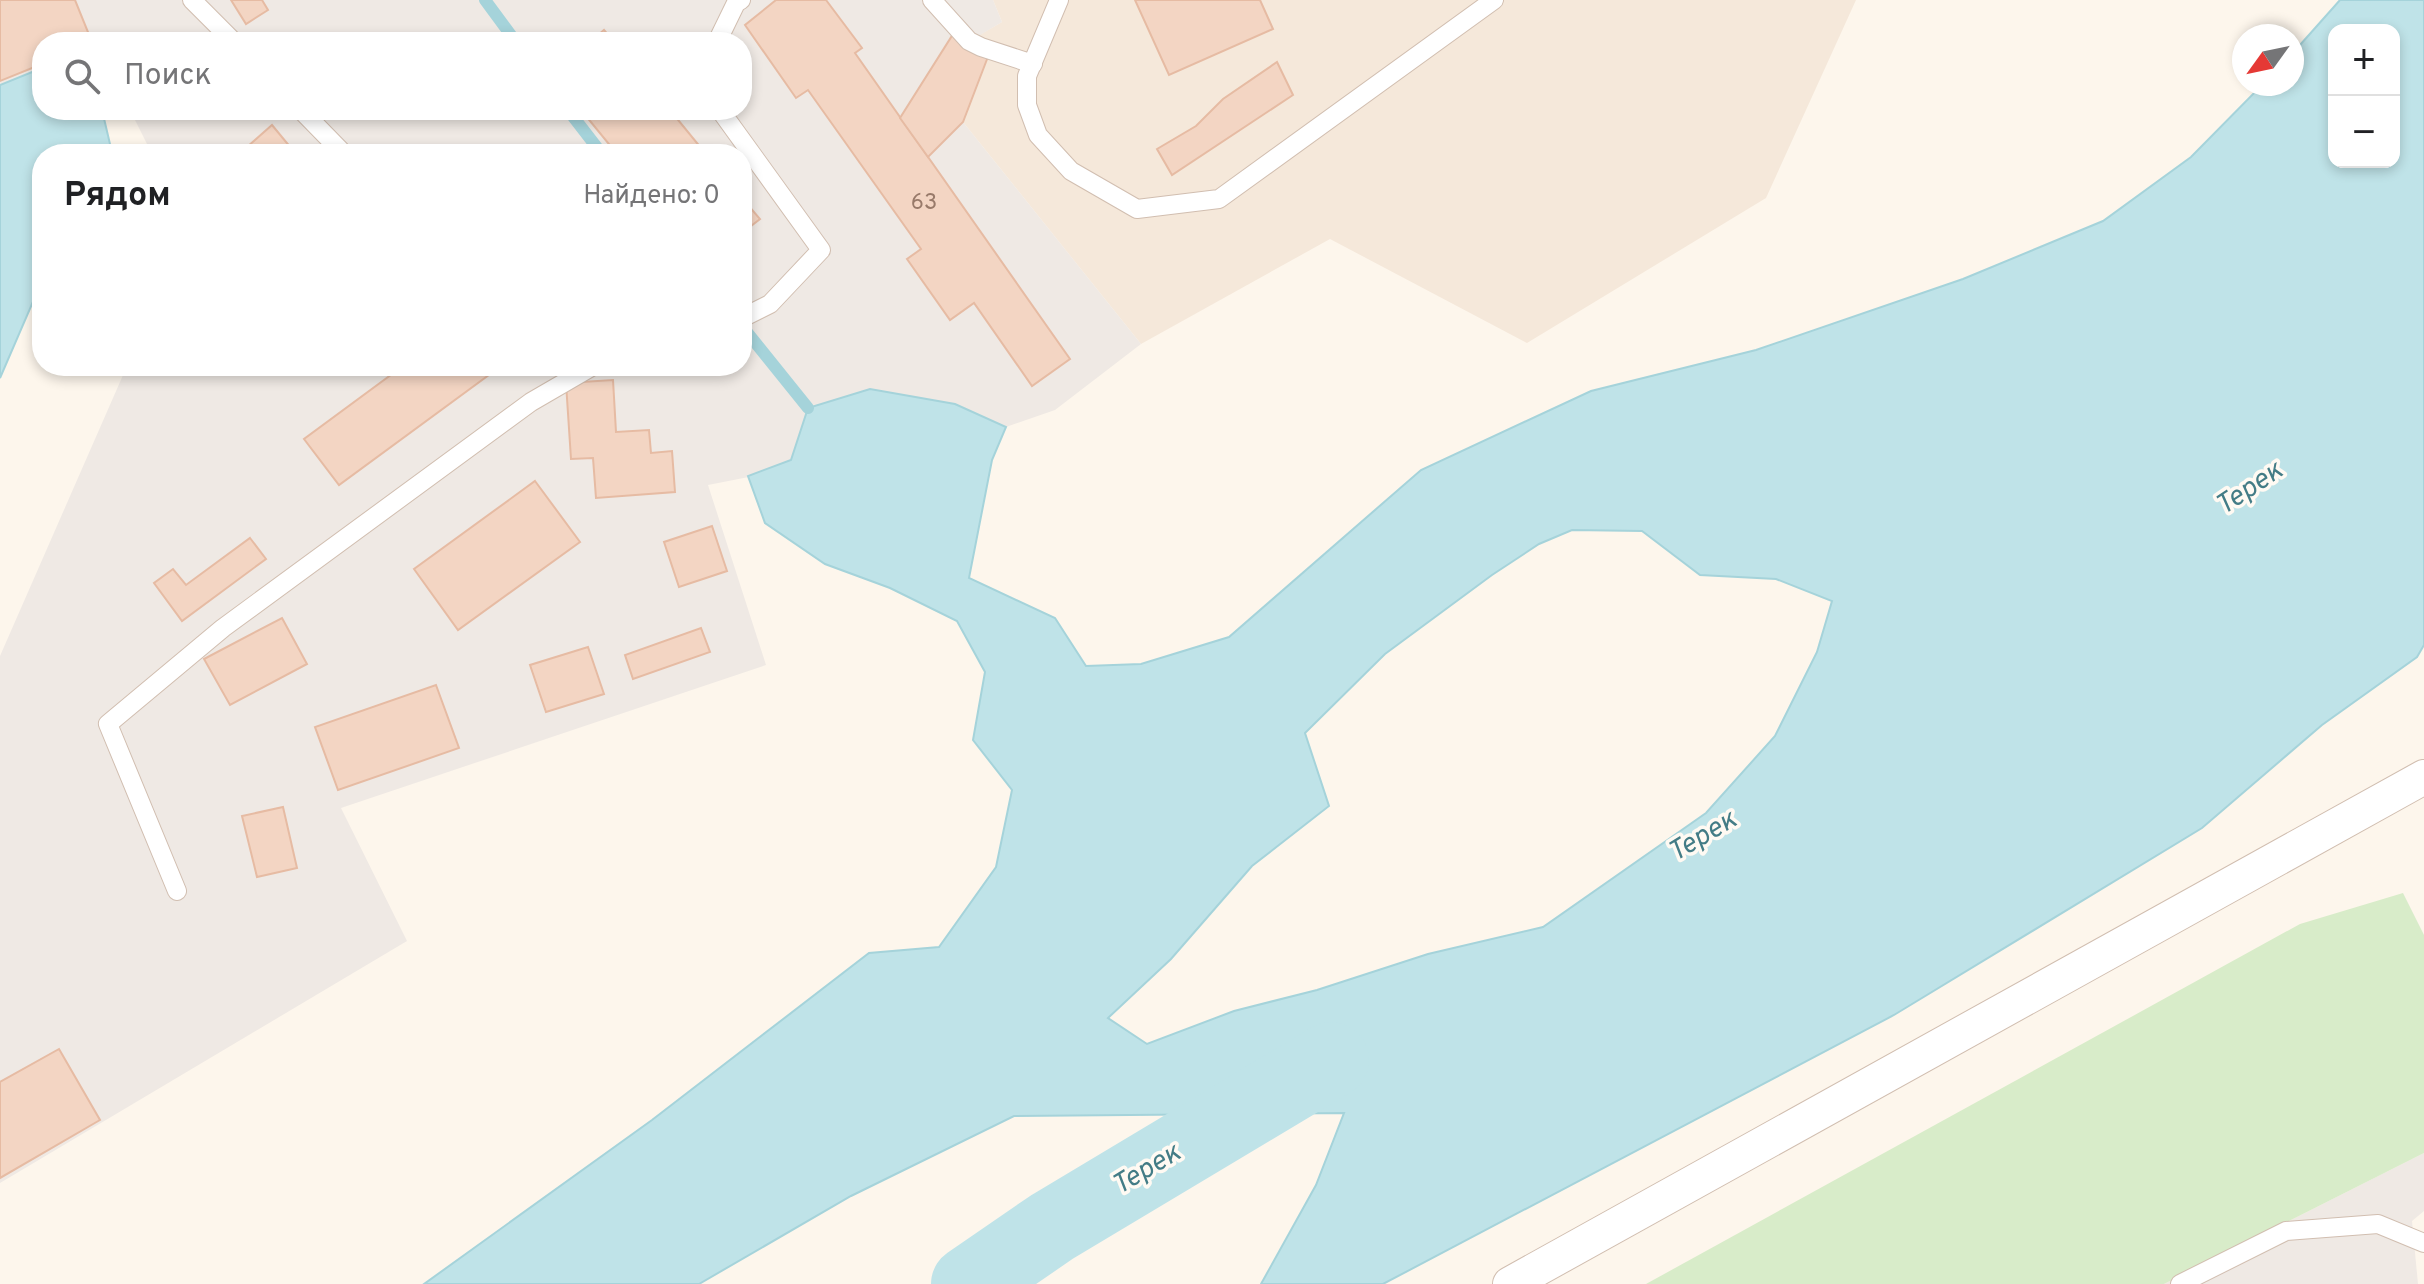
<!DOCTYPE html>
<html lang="ru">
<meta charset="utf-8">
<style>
:root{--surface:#fff;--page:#f2f2f2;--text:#202124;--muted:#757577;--line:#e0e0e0}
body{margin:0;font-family:Overpass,sans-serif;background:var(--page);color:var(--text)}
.controls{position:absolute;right:24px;top:24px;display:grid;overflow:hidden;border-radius:16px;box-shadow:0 4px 12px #0003}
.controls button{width:72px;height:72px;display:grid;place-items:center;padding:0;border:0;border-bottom:2px solid var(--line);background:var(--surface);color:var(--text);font:40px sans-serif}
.compass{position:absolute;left:2232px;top:24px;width:72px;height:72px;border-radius:50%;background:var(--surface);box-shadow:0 4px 12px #0003;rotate:237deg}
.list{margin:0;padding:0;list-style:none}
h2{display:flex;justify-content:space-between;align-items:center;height:104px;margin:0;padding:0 32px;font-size:34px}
h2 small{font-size:26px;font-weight:400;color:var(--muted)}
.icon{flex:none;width:44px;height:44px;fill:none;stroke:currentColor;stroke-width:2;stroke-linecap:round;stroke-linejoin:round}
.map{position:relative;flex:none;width:2424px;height:1284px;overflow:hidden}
.search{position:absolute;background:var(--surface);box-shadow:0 4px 12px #0003;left:32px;top:32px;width:720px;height:88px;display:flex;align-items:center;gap:20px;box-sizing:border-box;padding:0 28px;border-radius:32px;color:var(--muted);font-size:30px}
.panel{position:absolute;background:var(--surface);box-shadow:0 4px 12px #0003;left:32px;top:144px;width:720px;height:232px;border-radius:32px}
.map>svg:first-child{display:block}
.residential{fill:#f5e8da}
.industrial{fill:#efe9e4}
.green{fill:#d8ecc9}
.water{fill:#bfe3e8;stroke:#a5d3da;stroke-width:2;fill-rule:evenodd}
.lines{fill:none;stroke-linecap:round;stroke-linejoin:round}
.stream{stroke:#a5d3da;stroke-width:12}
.river{stroke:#bfe3e8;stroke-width:76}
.building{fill:#f3d5c3;stroke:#e6bba3;stroke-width:2}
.service-casing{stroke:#d1beb0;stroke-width:20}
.minor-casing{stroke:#d1beb0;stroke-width:36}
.service{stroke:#fff;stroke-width:18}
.minor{stroke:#fff;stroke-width:34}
.labels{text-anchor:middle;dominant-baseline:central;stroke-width:7;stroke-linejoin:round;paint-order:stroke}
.number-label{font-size:22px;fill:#987a6a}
.water-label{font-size:28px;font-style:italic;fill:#437c86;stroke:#fffaf3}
</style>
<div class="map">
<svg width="2424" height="1284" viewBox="0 0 2424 1284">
<rect width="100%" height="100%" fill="#fdf6ec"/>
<path class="residential" d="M993 0H1856L1766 198 1527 343 1330 239 1141 344 963 122 969 41 1002 22Z"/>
<g class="industrial">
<path d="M0 0H993L1002 22 970 41 986 60 963 122 1141 344 1055 410 1006 427 708 485 766 665 341 808 407 941 0 1183V656L127 366H742V154H152L130 110H742V42H42V70L0 87Z"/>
<path d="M2424 1153V1211L2412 1221 2418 1284H2164Z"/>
</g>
<path class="green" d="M2403 893 2424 935V1153L2164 1284H1646L2300 924Z"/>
<g class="water">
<path d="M2340 0H2424V645L2417 657 2322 725 2202 828 1894 1015 1383 1284H1261L1316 1185 1344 1113 1014 1116 851 1196 699 1284H424L652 1120 869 953 939 947 996 867 1012 790 973 740 985 672 957 621 890 588 825 564 765 523 748 476 791 460 808 408 870 389 955 404 1006 427 992 460 969 578 1055 618 1086 666 1141 664 1229 637 1421 470 1591 391 1756 350 1963 279 2103 221 2191 157 2263 84H2292V54ZM2334 30H2394V162H2334ZM1572 530 1642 531 1700 575 1776 579 1832 601 1817 652 1775 736 1706 813 1543 927 1428 954 1317 990 1234 1011 1147 1044 1108 1018 1171 959 1252 866 1329 806 1305 733 1385 654 1492 575 1539 544Z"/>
<path d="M42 68V110H102L110 144V154H42V285L38 290 0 378V85Z"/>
</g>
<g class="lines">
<g class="stream">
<path d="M485 0 516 42"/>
<path d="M568 110 602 154"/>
<path d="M742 326 808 408"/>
</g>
<path class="river" d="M969 1284 1052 1227 1331 1060"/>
</g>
<g class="building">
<path d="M0 0H75L92 42H42V64L0 81Z"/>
<path d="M231 0H262L268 10 246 24Z"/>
<path d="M776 0H826L862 48 855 53 1070 359 1032 386 974 303 950 320 907 259 921 249 808 90 796 98 745 25Z"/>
<path d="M1135 0H1260L1273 29 1169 75Z"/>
<path d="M604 30 614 42H590Z"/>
<path d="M955 31 989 54 963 122 928 157 900 118Z"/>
<path d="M1277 62 1293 95 1172 175 1157 149 1196 126 1223 99Z"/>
<path d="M581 110H670L706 154H617Z"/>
<path d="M272 125 296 154H238L247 147Z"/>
<path d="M742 198 760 219 742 233Z"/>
<path d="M403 366H495L497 369 339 485 304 439Z"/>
<path d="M613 380 616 432 649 430 651 453 672 451 675 492 596 498 593 458 571 459 566 383Z"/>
<path d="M535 481 580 542 458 630 414 569Z"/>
<path d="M712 526 727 571 679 587 664 542Z"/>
<path d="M250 538 266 559 182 621 154 583 173 569 186 585Z"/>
<path d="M282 618 307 664 230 705 204 659Z"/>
<path d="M701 628 710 652 633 679 625 655Z"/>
<path d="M588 647 604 694 546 712 530 665Z"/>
<path d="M436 685 459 748 338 790 315 727Z"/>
<path d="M283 807 297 868 257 877 242 816Z"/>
<path d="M59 1049 100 1120 0 1178V1082Z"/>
</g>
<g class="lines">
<g class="service-casing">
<g id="service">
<path d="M192 0 234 42"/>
<path d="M932 0 969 41 981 47 1033 64"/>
<path d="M1059 0 1027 76V105L1038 135 1071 171 1137 209 1219 199 1494 0"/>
<path d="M717 42 736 3 741 0"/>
<path d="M301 110 344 154"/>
<path d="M720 110 821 250 770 304 742 318"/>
<path d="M177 891 108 724 223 628 531 402 593 366"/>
<path d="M2180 1284 2286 1231 2378 1224 2424 1243"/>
</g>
</g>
<g class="minor-casing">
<path id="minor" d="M1510 1284 2424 777"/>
</g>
<use href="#service" class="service"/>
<use href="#minor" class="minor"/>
</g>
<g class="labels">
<g class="number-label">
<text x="924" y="203">63</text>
</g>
<g class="water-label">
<text transform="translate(2250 489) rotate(-34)">Терек</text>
<text transform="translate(1703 837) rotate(-31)">Терек</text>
<text transform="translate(1147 1170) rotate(-31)">Терек</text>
</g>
</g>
</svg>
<div class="controls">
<button>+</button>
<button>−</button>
</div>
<svg class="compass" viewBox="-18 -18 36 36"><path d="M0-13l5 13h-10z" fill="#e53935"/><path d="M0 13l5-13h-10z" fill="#757577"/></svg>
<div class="search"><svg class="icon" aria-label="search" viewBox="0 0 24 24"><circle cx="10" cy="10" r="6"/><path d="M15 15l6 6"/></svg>Поиск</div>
<section class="panel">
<h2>Рядом<small>Найдено: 0</small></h2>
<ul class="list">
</ul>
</section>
</div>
